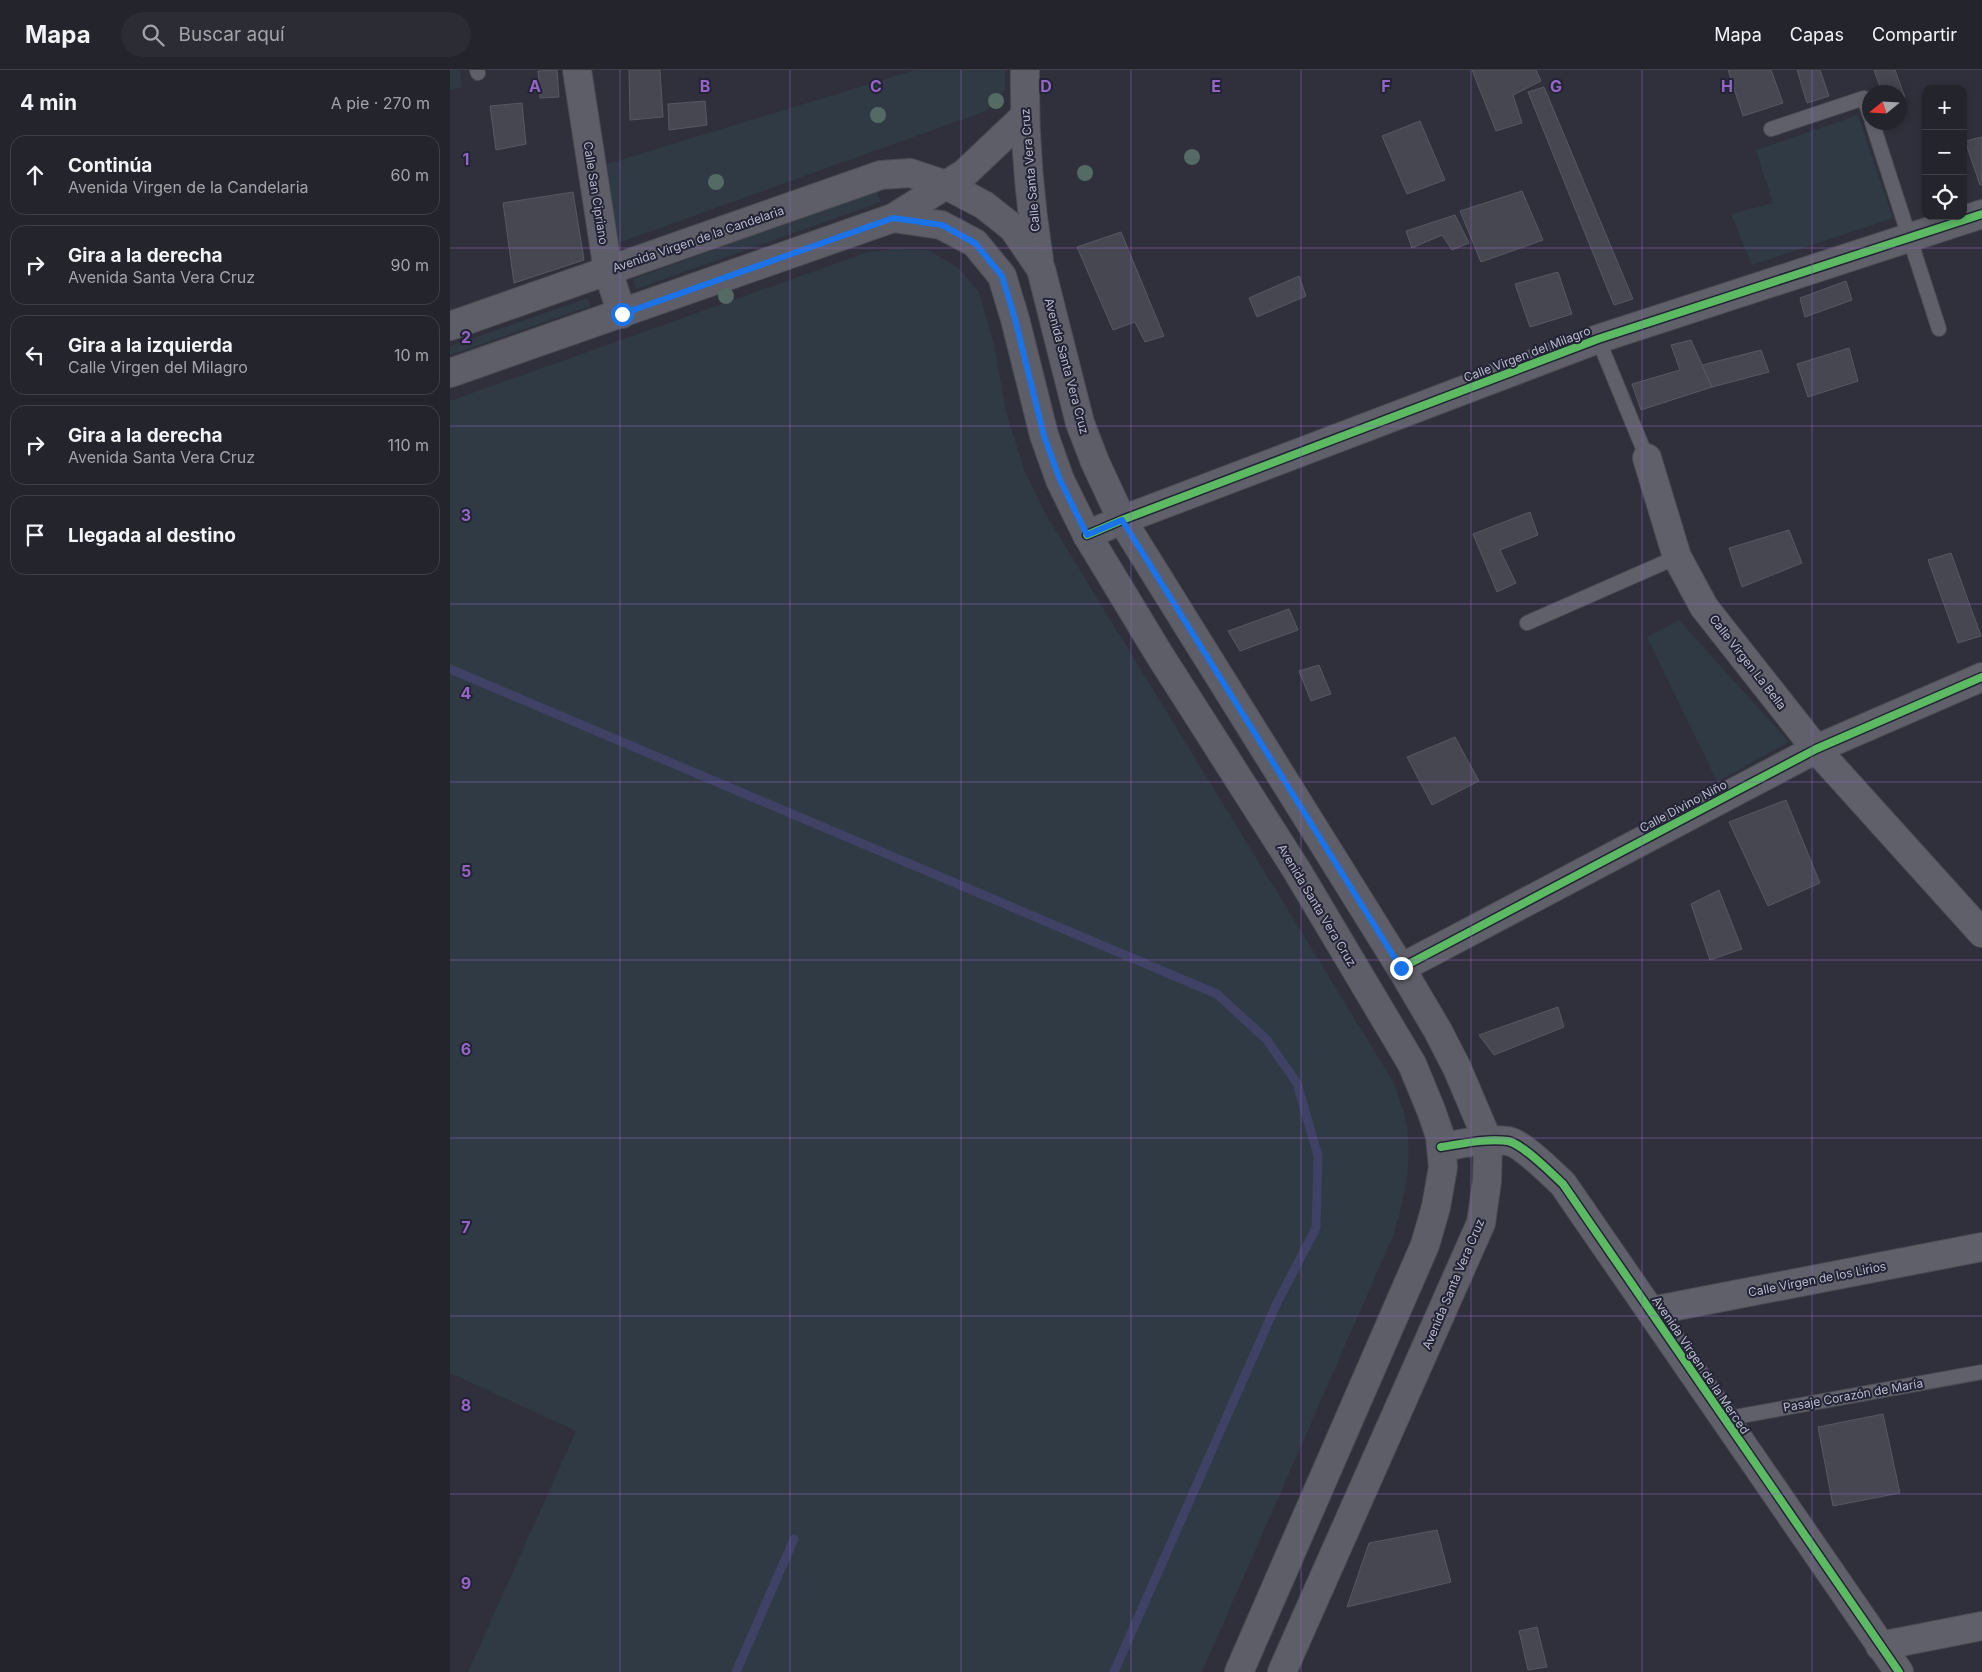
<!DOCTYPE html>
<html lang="es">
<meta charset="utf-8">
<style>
:root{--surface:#23242c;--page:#2b2c34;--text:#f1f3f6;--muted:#a3a4a9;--line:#404148}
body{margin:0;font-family:Inter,sans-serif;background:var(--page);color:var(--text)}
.controls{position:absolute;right:15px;top:15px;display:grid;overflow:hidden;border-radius:10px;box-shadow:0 2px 8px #0003}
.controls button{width:45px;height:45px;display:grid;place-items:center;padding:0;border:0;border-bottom:1px solid var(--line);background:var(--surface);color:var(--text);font:25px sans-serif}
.compass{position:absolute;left:1412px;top:15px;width:45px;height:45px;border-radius:50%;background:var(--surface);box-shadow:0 2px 8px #0003;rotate:252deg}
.stop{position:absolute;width:15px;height:15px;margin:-11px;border:4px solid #1a73e8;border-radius:50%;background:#fff}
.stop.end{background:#1a73e8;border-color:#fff;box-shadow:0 1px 5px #0008}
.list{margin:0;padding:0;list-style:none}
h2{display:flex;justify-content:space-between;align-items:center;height:65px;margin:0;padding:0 20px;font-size:21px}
h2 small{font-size:16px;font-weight:400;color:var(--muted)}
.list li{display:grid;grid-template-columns:32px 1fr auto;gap:15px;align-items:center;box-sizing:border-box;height:80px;margin:0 10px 10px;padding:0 10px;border:1px solid var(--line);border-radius:15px}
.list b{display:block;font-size:19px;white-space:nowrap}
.list p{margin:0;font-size:16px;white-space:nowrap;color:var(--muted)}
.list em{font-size:16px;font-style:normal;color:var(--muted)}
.icon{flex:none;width:28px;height:28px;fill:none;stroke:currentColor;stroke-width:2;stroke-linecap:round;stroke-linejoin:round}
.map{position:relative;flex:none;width:1532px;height:1602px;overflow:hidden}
header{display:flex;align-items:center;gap:30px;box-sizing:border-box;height:70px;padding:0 25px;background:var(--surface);border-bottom:1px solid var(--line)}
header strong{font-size:24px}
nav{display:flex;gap:28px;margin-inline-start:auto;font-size:18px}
.search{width:350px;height:45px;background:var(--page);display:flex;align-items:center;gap:12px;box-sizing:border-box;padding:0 18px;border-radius:28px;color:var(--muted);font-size:19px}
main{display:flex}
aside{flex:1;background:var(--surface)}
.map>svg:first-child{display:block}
.green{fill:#2f3a44}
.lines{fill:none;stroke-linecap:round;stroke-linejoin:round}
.stream{stroke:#3f4264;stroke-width:9}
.building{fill:#464751;stroke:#575863}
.service-casing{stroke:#4b4c54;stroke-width:16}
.minor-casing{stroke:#4b4c54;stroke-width:30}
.secondary-casing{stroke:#4b4c54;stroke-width:30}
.service{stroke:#5f6069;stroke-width:14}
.minor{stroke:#5f6069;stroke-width:28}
.secondary{stroke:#5d5e67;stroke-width:28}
.cycleway-casing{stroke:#222436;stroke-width:11}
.cycleway{stroke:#5cba63;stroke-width:8}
.tree{fill:#546a65}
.route{stroke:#1a73e8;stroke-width:6}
.grid{fill:none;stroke:#9465c4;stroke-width:1;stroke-opacity:0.55}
.labels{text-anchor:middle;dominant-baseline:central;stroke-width:4;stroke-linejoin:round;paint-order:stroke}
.street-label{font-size:12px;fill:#babbcb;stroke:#222436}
.grid-label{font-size:16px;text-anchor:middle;font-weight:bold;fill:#9465c4;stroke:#222436;stroke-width:4;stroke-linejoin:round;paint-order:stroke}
</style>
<header>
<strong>Mapa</strong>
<div class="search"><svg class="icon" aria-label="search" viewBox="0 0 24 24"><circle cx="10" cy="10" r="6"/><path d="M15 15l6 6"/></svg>Buscar aquí</div>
<nav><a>Mapa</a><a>Capas</a><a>Compartir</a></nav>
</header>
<main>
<aside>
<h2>4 min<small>A pie · 270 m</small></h2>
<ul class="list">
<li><svg class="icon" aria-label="ahead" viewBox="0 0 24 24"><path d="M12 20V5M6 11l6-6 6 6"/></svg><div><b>Continúa</b><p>Avenida Virgen de la Candelaria</p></div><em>60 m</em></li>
<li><svg class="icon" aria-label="right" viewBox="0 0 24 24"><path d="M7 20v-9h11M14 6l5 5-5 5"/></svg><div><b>Gira a la derecha</b><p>Avenida Santa Vera Cruz</p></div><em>90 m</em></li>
<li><svg class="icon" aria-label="left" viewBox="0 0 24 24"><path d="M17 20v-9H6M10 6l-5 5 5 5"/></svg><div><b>Gira a la izquierda</b><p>Calle Virgen del Milagro</p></div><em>10 m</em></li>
<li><svg class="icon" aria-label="right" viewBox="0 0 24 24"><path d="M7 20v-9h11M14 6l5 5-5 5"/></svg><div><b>Gira a la derecha</b><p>Avenida Santa Vera Cruz</p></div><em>110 m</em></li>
<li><svg class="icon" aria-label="arrive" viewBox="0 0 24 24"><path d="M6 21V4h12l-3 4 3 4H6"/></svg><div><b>Llegada al destino</b></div></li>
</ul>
</aside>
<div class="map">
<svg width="1532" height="1602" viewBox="0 0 1532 1602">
<rect width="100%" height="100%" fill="#2f303b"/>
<g class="green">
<path d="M0 0H10L12 17 0 20Z"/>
<path d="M465 0H555V20L536 41 168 173 157 94Z"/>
<path d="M1408 45 1443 148 1302 195 1281 144 1323 133 1306 80Z"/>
<path d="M427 121 431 132 186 219 183 209Z"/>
<path d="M444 179 478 180 507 197 529 222 544 275 557 345 574 399 595 443 944 1013C948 1027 955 1042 957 1057 962 1096 955 1129 943 1166L752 1602H18L126 1361 0 1303V331L418 182Z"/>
<path d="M138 228 141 236 0 285V276Z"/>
<path d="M1229 550 1339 672 1267 712 1197 567Z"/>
</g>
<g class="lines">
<g class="stream">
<path d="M0 599 767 924 817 970 847 1013 868 1086 866 1158 826 1235 664 1602"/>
<path d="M286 1602 344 1469"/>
</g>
</g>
<g class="building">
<path d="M107 0 109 27 90 28 88 1Z"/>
<path d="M179 0H210L213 47 180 50Z"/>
<path d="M1022 0H1086L1091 11 1063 25 1072 53 1046 61Z"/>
<path d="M1278 0H1321L1333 33 1293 46Z"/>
<path d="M1347 0H1370L1379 26 1357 33Z"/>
<path d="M1424 0H1445L1455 27 1450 29V22H1432Z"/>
<path d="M1094 17 1183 229 1164 235 1078 22Z"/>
<path d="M255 31 257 55 219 60 218 34Z"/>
<path d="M72 33 76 74 46 80 40 36Z"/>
<path d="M970 51 995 110 957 124 932 66Z"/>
<path d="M1532 67V114L1530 115 1515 71Z"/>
<path d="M1072 121 1093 170 1031 192 1010 141Z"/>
<path d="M123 122 134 190 64 213 53 133Z"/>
<path d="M1005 145 1019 173 1002 180 992 165 962 178 956 161Z"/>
<path d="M671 162 714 266 695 272 685 252 663 260 627 177Z"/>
<path d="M1108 202 1122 244 1080 257 1065 214Z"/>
<path d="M849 206 856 226 807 247 799 228Z"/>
<path d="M1396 211 1402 230 1355 247 1350 228Z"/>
<path d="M1241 270 1262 317 1191 340 1182 314 1230 300 1221 275Z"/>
<path d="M1399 278 1408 311 1358 327 1347 294Z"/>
<path d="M1311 280 1319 302 1262 317 1252 295Z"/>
<path d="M1080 442 1088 465 1050 480 1066 513 1047 522 1023 464Z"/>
<path d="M1339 460 1352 493 1292 517 1279 478Z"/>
<path d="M1501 483 1531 566 1508 573 1478 490Z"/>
<path d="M839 539 848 560 790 581 778 561Z"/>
<path d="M869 595 881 624 861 631 849 601Z"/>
<path d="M1005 667 1029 711 982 735 957 687Z"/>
<path d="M1336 730 1370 813 1318 836 1279 752Z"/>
<path d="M1269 820 1292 879 1260 890 1241 834Z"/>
<path d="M1108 937 1114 957 1044 985 1029 965Z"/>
<path d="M1433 1344 1450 1423 1383 1436 1368 1357Z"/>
<path d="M987 1460 1001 1512 897 1537 919 1473Z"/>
<path d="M1087 1557 1097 1597 1078 1600 1069 1561Z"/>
</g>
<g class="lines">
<g class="service-casing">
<g id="service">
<path d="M27 0 28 3"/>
<path d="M1422 52 1489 259"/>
<path d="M1321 59 1414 28 1420 46"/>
<path d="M1148 269 1197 388"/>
<path d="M1077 553 1227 487"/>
<path d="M1274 1349 1532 1302"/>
</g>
</g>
<g class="minor-casing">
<g id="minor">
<path d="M1197 388 1227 487 1254 537 1366 679 1532 863"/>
<path d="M637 465 672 450 1148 269 1532 144"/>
<path d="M951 898 1366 679 1532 607"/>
<path d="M991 1077C1012 1074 1036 1068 1058 1071 1073 1074 1101 1103 1113 1114L1449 1602"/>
<path d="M1201 1241 1532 1177"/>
<path d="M1430 1576 1532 1556"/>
</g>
</g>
<g class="secondary-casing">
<g id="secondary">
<path d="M127 0 158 201 172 244"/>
<path d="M575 0C574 64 579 127 589 190"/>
<path d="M443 148 491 155 525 173 552 206 565 249 594 365 610 410 637 465 709 584 846 799 962 994 981 1040 990 1066 993 1097 986 1137 975 1175 789 1602"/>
<path d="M0 256 431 105 460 103 496 115 534 135 563 158 591 199 630 353 645 392 672 450 951 898 988 961 1007 998 1038 1071 1037 1111 1031 1153 832 1602"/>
<path d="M0 303 443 148 515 103 574 47"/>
</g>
</g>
<use href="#service" class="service"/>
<use href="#minor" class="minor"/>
<use href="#secondary" class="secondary"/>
<g class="cycleway-casing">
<g id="cycleway">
<path d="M637 465 672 450 1148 269 1532 144"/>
<path d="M951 898 1366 679 1532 607"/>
<path d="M991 1077C1012 1074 1036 1068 1058 1071 1073 1074 1101 1103 1113 1114L1449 1602"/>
</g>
</g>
<use href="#cycleway" class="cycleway"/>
</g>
<g class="tree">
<circle cx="546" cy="31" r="8"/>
<circle cx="428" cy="45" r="8"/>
<circle cx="742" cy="87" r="8"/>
<circle cx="635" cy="103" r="8"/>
<circle cx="266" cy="112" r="8"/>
<circle cx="276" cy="226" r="8"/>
</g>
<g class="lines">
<path class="route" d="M172 244 443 148 492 155 525 173 552 206 565 249 594 366 610 410 637 465 672 450 951 898"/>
</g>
<path class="grid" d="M170 0V1602M340 0V1602M511 0V1602M681 0V1602M851 0V1602M1021 0V1602M1192 0V1602M1362 0V1602M0 178H1532M0 356H1532M0 534H1532M0 712H1532M0 890H1532M0 1068H1532M0 1246H1532M0 1424H1532"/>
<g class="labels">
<g class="street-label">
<text transform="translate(580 100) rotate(-95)">Calle Santa Vera Cruz</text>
<text transform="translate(146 123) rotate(81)">Calle San Cipriano</text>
<text transform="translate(248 169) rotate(-19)">Avenida Virgen de la Candelaria</text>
<text transform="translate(1077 284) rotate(-21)">Calle Virgen del Milagro</text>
<text transform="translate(617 296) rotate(75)">Avenida Santa Vera Cruz</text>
<text transform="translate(1298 592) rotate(52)">Calle Virgen La Bella</text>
<text transform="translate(1233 736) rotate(-28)">Calle Divino Niño</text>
<text transform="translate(867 835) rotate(59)">Avenida Santa Vera Cruz</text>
<text transform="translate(1367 1209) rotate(-11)">Calle Virgen de los Lirios</text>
<text transform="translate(1003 1214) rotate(-67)">Avenida Santa Vera Cruz</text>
<text transform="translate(1251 1295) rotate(56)">Avenida Virgen de la Merced</text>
<text transform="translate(1403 1325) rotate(-10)">Pasaje Corazón de María</text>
</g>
</g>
<g class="grid-label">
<text x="85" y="22">A</text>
<text x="255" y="22">B</text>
<text x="426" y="22">C</text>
<text x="596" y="22">D</text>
<text x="766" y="22">E</text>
<text x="936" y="22">F</text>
<text x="1106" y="22">G</text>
<text x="1277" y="22">H</text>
<text x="16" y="95">1</text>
<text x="16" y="273">2</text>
<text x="16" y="451">3</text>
<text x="16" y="629">4</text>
<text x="16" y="807">5</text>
<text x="16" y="985">6</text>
<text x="16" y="1163">7</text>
<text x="16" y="1341">8</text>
<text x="16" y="1519">9</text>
</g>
</svg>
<div class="controls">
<button>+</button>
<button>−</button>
<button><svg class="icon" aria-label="locate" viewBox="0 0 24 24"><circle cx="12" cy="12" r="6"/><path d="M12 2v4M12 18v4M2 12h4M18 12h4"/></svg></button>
</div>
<svg class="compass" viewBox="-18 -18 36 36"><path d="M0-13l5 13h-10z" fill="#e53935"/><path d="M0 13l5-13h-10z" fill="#a3a4a9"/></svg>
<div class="stop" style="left:172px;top:244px"></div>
<div class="stop end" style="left:951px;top:898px"></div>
</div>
</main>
